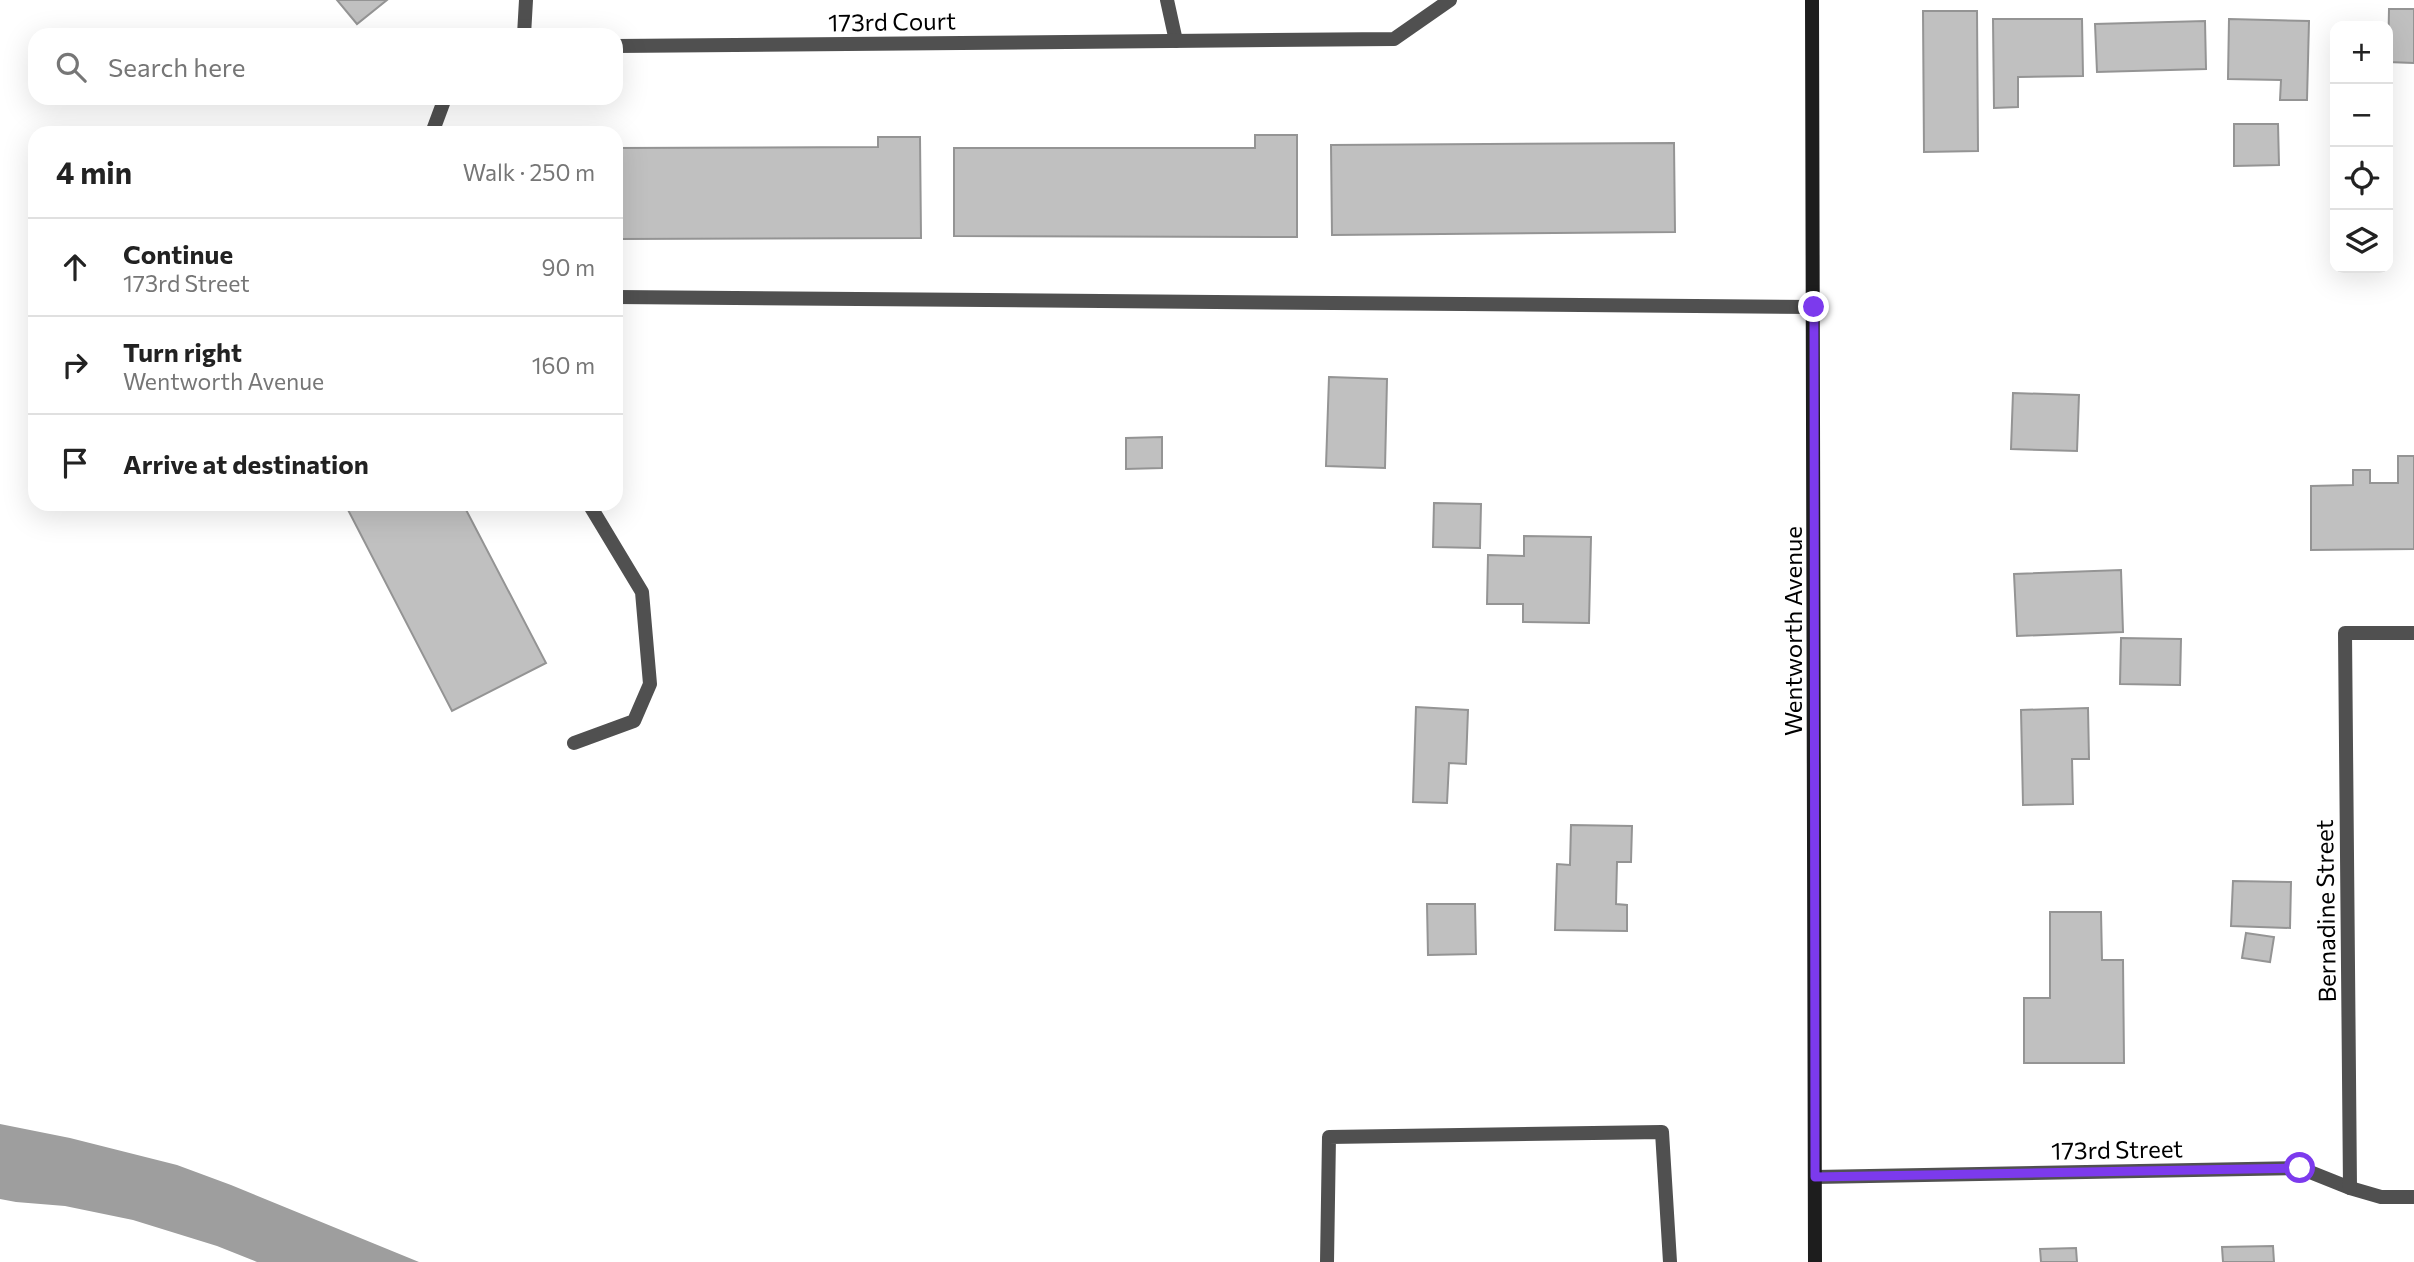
<!DOCTYPE html>
<meta charset="utf-8">
<style>
:root{--surface:#fff;--page:#f6f6f6;--text:#222;--muted:#767676;--line:#e0e0e0}
body{margin:0;font-family:Commissioner,sans-serif;background:var(--page);color:var(--text)}
.controls{position:absolute;right:21px;top:21px;display:grid;overflow:hidden;border-radius:14px;box-shadow:0 7px 28px #0002}
.controls button{width:63px;height:63px;display:grid;place-items:center;padding:0;border:0;border-bottom:2px solid var(--line);background:var(--surface);color:var(--text);font:35px sans-serif}
.stop{position:absolute;width:21px;height:21px;margin:-16px;border:5px solid #7c3aed;border-radius:50%;background:#fff}
.stop.end{background:#7c3aed;border-color:#fff;box-shadow:0 2px 7px #0008}
.list{margin:0;padding:0;list-style:none}
h2{display:flex;justify-content:space-between;align-items:center;height:91px;margin:0;padding:0 28px;font-size:30px}
h2 small{font-size:23px;font-weight:400;color:var(--muted)}
.list li{display:grid;grid-template-columns:46px 1fr auto;gap:21px;align-items:center;box-sizing:border-box;height:98px;padding:0 28px;border-top:2px solid var(--line)}
.list b{display:block;font-size:26px;white-space:nowrap}
.list p{margin:0;font-size:23px;white-space:nowrap;color:var(--muted)}
.list em{font-size:23px;font-style:normal;color:var(--muted)}
.icon{flex:none;width:38px;height:38px;fill:none;stroke:currentColor;stroke-width:2;stroke-linecap:round;stroke-linejoin:round}
.map{position:relative;flex:none;width:2414px;height:1262px;overflow:hidden}
.search{position:absolute;background:var(--surface);box-shadow:0 7px 28px #0002;left:28px;top:28px;width:595px;height:77px;display:flex;align-items:center;gap:18px;box-sizing:border-box;padding:0 24px;border-radius:21px;color:var(--muted);font-size:26px}
.panel{position:absolute;background:var(--surface);box-shadow:0 7px 28px #0002;left:28px;top:126px;width:595px;height:385px;border-radius:21px}
.map>svg:first-child{display:block}
.water{fill:#9e9e9e}
.building{fill:#c0c0c0;stroke:#949494;stroke-width:2}
.lines{fill:none;stroke-linecap:round;stroke-linejoin:round}
.lane{stroke:#505050;stroke-width:14}
.street{stroke:#505050;stroke-width:14}
.secondary{stroke:#1d1d1d;stroke-width:14}
.route{stroke:#7c3aed;stroke-width:9}
.labels{text-anchor:middle;dominant-baseline:central;stroke-width:6;stroke-linejoin:round;paint-order:stroke}
.street-label{font-size:24px;fill:#000;stroke:#fff}
</style>
<div class="map">
<svg width="2414" height="1262" viewBox="0 0 2414 1262">
<rect width="100%" height="100%" fill="#fff"/>
<path class="water" d="M0 1124 70 1138 177 1165 231 1185 419 1262H257L217 1246 133 1220 65 1206 16 1202 0 1199Z"/>
<g class="building">
<path d="M337 0H387L357 24Z"/>
<path d="M2389 9H2414V63L2388 62Z"/>
<path d="M1923 11H1977L1978 151 1924 152Z"/>
<path d="M1993 19H2082L2083 76 2018 77V107L1994 108Z"/>
<path d="M2229 19 2309 21 2307 100H2280L2281 80 2228 79Z"/>
<path d="M2205 21 2206 69 2097 72 2095 24Z"/>
<path d="M2234 124H2278L2279 165 2234 166Z"/>
<path d="M1255 135H1297V237L954 236V148H1255Z"/>
<path d="M878 137H920L921 238 616 239V148L878 147Z"/>
<path d="M1674 143 1675 232 1332 235 1331 145Z"/>
<path d="M1329 377 1387 379 1385 468 1326 466Z"/>
<path d="M2013 393 2079 395 2077 451 2011 449Z"/>
<path d="M1162 437V468L1126 469V438Z"/>
<path d="M2398 456H2414V549L2311 550V486L2353 485V470H2370V483H2398Z"/>
<path d="M1434 503 1481 504 1480 548 1433 547Z"/>
<path d="M345 504H463L546 663 452 711Z"/>
<path d="M1524 536 1591 537 1589 623 1523 622V604H1487L1488 555 1524 556Z"/>
<path d="M2121 570 2123 632 2017 636 2014 574Z"/>
<path d="M2121 638 2181 639 2180 685 2120 684Z"/>
<path d="M1416 707 1468 710 1466 764 1449 763 1447 803 1413 802Z"/>
<path d="M2088 708 2089 759H2072L2073 804 2023 805 2021 710Z"/>
<path d="M1571 825 1632 826 1631 862H1617L1616 904 1627 905V931L1555 930 1557 864 1570 865Z"/>
<path d="M2233 881 2291 882 2290 928 2231 926Z"/>
<path d="M1427 904H1475L1476 954 1428 955Z"/>
<path d="M2050 912H2101L2102 960H2123L2124 1063H2024V998H2050Z"/>
<path d="M2246 933 2274 937 2270 962 2242 958Z"/>
<path d="M2273 1246 2274 1262H2223L2222 1247Z"/>
<path d="M2076 1248 2077 1262H2041L2040 1249Z"/>
</g>
<g class="lines">
<g class="lane">
<path d="M1167 0 1176 41"/>
<path d="M524 35 526 0"/>
<path d="M432 133 445 98"/>
<path d="M574 743 634 721 650 684 642 592 589 504"/>
<path d="M1327 1262 1329 1137 1662 1132 1670 1262"/>
</g>
<g class="street">
<path d="M616 46 1394 39 1450 0"/>
<path d="M616 297 1814 307"/>
<path d="M1815 1177 2300 1168 2350 1188 2381 1197H2414"/>
<path d="M2350 1188 2345 633H2414"/>
</g>
<path class="secondary" d="M1812 0 1815 1262"/>
</g>
<g class="lines">
<path class="route" d="M1814 307 1815 1177 2300 1168"/>
</g>
<g class="labels">
<g class="street-label">
<text transform="translate(892 21) rotate(-1)">173rd Court</text>
<text transform="translate(1792 631) rotate(-90)">Wentworth Avenue</text>
<text transform="translate(2325 911) rotate(-91)">Bernadine Street</text>
<text transform="translate(2117 1149) rotate(-1)">173rd Street</text>
</g>
</g>
</svg>
<div class="controls">
<button>+</button>
<button>−</button>
<button><svg class="icon" aria-label="locate" viewBox="0 0 24 24"><circle cx="12" cy="12" r="6"/><path d="M12 2v4M12 18v4M2 12h4M18 12h4"/></svg></button>
<button><svg class="icon" aria-label="layers" viewBox="0 0 24 24"><path d="M12 4l9 5-9 5-9-5zM3 14l9 5 9-5"/></svg></button>
</div>
<div class="stop" style="left:2300px;top:1168px"></div>
<div class="stop end" style="left:1814px;top:307px"></div>
<div class="search"><svg class="icon" aria-label="search" viewBox="0 0 24 24"><circle cx="10" cy="10" r="6"/><path d="M15 15l6 6"/></svg>Search here</div>
<section class="panel">
<h2>4 min<small>Walk · 250 m</small></h2>
<ul class="list">
<li><svg class="icon" aria-label="ahead" viewBox="0 0 24 24"><path d="M12 20V5M6 11l6-6 6 6"/></svg><div><b>Continue</b><p>173rd Street</p></div><em>90 m</em></li>
<li><svg class="icon" aria-label="right" viewBox="0 0 24 24"><path d="M7 20v-9h11M14 6l5 5-5 5"/></svg><div><b>Turn right</b><p>Wentworth Avenue</p></div><em>160 m</em></li>
<li><svg class="icon" aria-label="arrive" viewBox="0 0 24 24"><path d="M6 21V4h12l-3 4 3 4H6"/></svg><div><b>Arrive at destination</b></div></li>
</ul>
</section>
</div>
